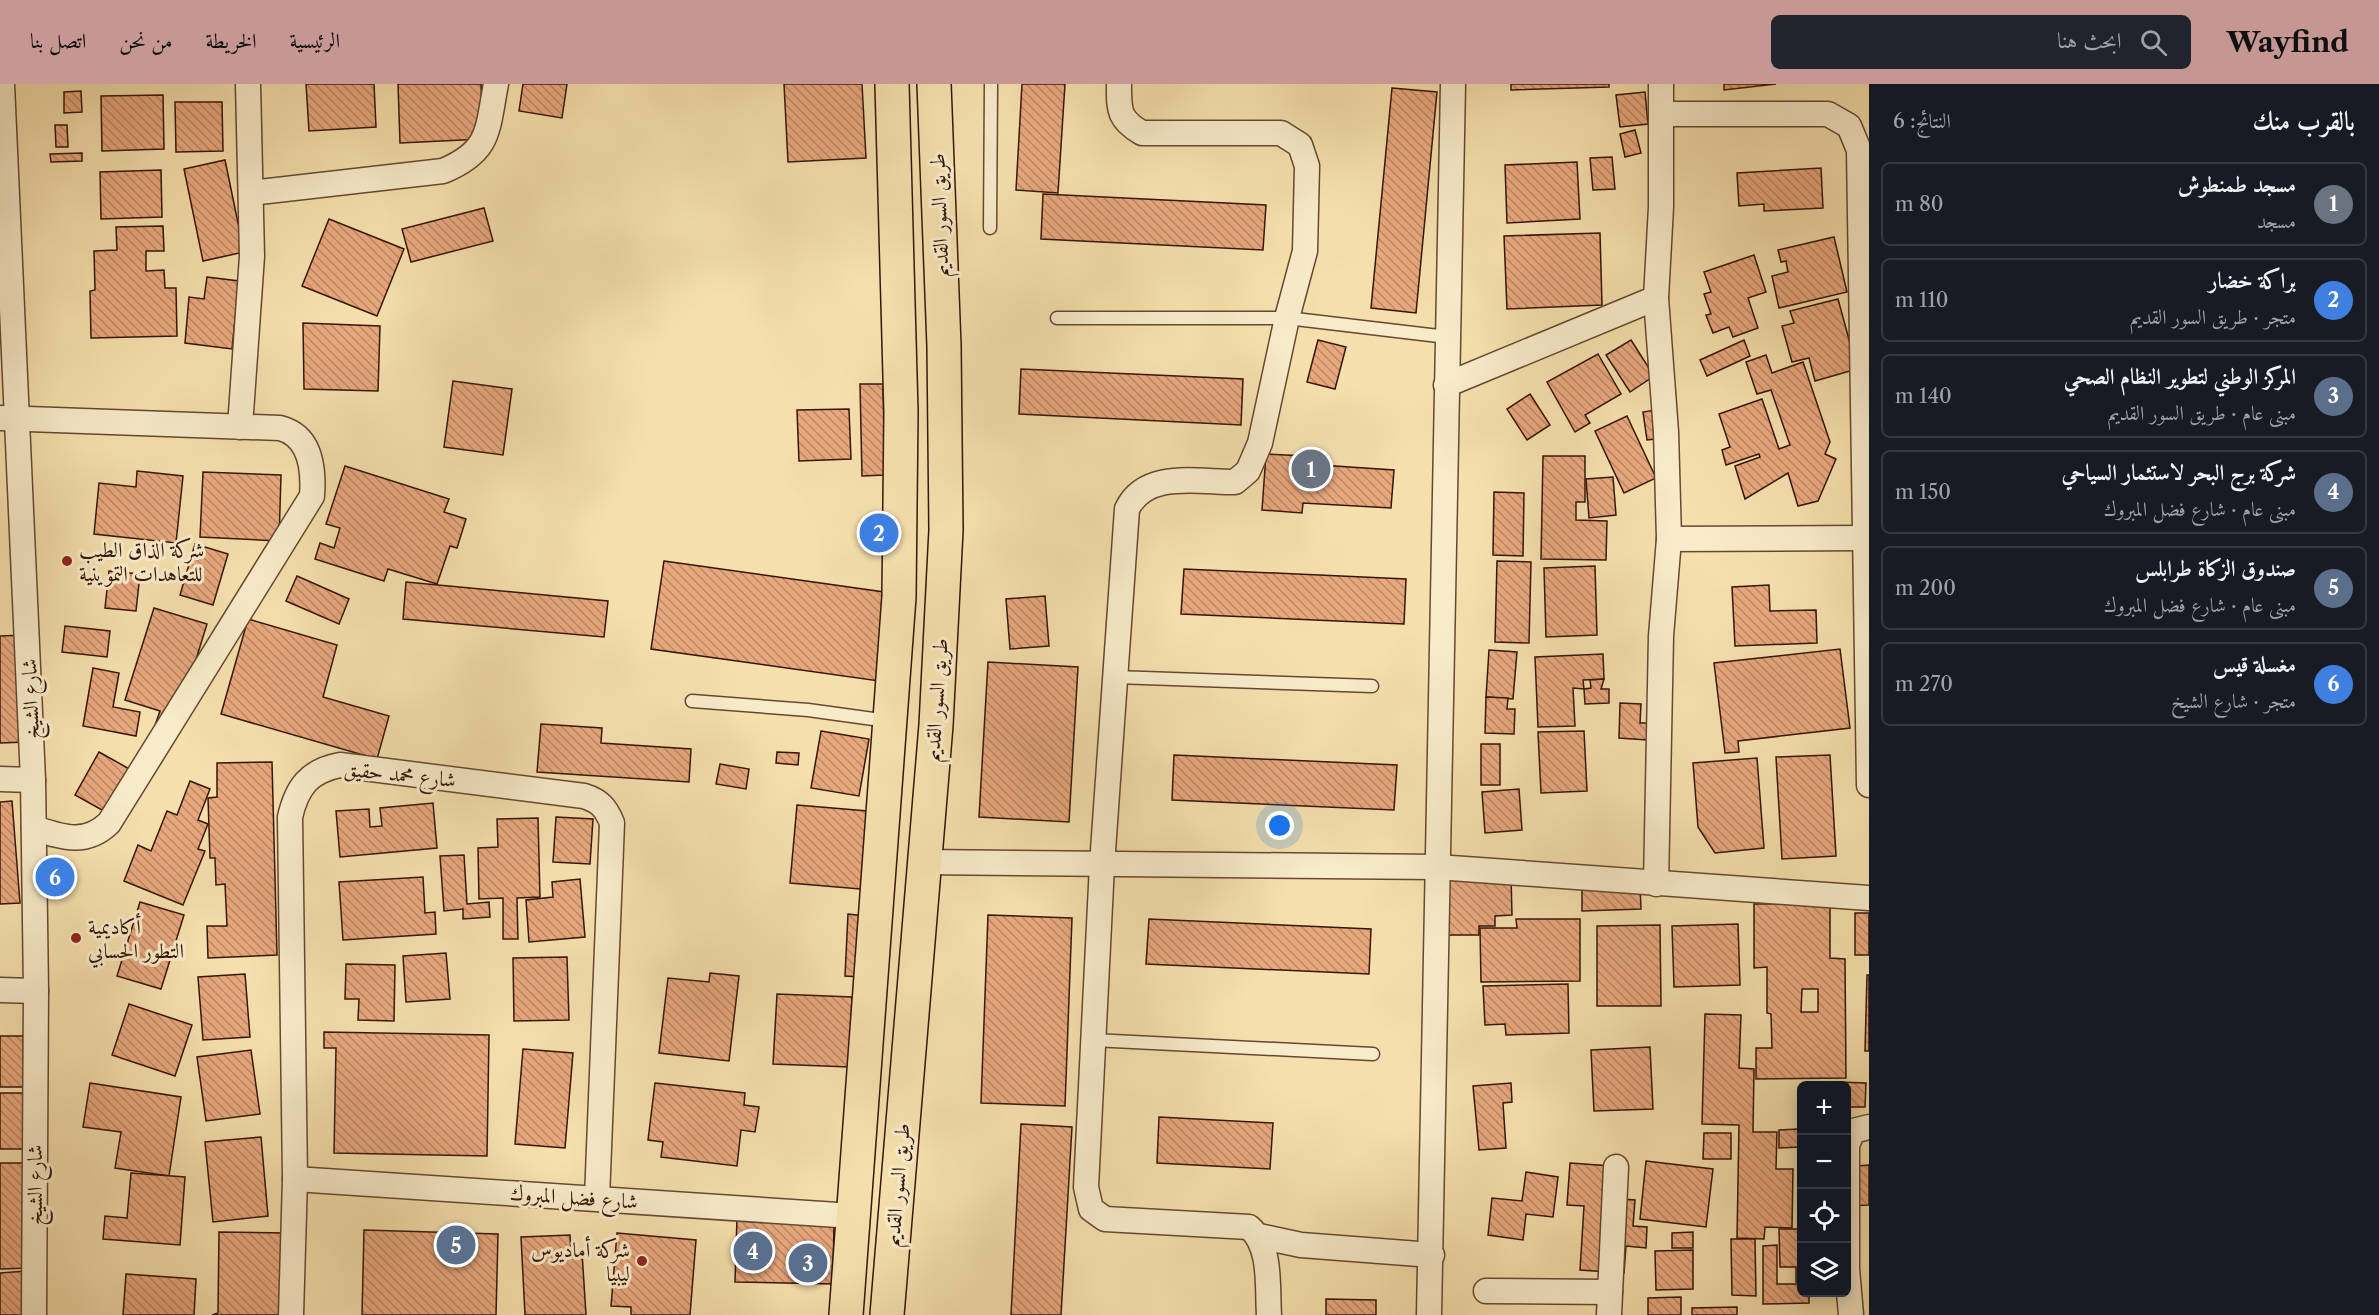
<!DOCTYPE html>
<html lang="ar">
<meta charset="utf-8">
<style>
:root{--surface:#171b24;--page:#20242c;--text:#f1f3f6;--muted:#9ea1a6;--line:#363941;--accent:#c59692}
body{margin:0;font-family:"Libre Caslon Text",Amiri,serif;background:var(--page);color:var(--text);direction:rtl}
.controls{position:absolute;right:18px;bottom:18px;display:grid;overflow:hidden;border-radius:9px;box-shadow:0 3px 15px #0003}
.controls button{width:54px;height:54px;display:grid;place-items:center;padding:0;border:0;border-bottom:2px solid var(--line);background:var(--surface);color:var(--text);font:30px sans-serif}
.you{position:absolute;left:1280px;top:742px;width:21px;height:21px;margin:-15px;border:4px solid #fff;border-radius:50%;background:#1a73e8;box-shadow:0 0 0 9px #1a73e833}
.badge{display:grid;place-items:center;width:39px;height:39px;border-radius:50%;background:var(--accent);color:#fff;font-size:20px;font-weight:700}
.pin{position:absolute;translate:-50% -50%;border:3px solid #fff;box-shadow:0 2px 6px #0006}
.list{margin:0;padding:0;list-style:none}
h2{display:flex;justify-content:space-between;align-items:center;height:78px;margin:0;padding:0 24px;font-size:26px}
h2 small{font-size:20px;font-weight:400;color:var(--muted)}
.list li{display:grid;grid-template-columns:39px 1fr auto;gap:18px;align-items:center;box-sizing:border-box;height:84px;margin:0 12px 12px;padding:0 12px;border:2px solid var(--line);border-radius:9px}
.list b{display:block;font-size:22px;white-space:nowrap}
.list p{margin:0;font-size:20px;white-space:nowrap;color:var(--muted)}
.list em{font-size:20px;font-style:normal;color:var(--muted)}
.icon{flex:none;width:33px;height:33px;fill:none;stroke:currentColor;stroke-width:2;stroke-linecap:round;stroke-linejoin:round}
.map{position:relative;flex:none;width:1869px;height:1231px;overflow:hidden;direction:ltr}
header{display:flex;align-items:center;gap:36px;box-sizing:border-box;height:84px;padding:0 30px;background:var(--accent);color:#111}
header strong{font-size:28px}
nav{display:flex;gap:33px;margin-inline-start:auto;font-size:21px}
.search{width:420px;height:54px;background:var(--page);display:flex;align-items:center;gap:15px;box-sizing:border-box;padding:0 21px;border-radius:9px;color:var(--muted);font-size:22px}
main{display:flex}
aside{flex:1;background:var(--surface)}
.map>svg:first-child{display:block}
.building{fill:url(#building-back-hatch);stroke:#361507;stroke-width:1.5;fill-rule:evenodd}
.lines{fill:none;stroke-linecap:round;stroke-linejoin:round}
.service-casing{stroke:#664830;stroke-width:15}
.minor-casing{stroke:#664830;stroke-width:27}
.primary-casing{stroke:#361507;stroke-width:36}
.service{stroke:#f8ebca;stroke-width:12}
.minor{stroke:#f8ebca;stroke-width:24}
.primary{stroke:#f5e0ad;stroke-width:33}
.poi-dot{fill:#8f2418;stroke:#f8ebca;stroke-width:2}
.labels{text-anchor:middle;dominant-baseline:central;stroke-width:6;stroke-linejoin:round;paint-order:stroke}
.street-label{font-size:21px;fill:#361507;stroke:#f8ebca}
.poi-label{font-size:21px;fill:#361507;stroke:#f8ebca;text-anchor:start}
</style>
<header>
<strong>Wayfind</strong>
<div class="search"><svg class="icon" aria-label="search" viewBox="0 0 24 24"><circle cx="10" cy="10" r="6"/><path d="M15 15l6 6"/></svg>ابحث هنا</div>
<nav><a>الرئيسية</a><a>الخريطة</a><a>من نحن</a><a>اتصل بنا</a></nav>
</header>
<main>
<aside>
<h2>بالقرب منك<small>النتائج: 6</small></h2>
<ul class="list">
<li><span class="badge" style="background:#6b7280">1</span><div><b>مسجد طمنطوش</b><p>مسجد</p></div><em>80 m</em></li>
<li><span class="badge" style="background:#3f7fe0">2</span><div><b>براكة خضار</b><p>متجر · طريق السور القديم</p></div><em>110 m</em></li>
<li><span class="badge" style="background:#5c6f8a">3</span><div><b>المركز الوطني لتطوير النظام الصحي</b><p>مبنى عام · طريق السور القديم</p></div><em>140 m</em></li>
<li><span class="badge" style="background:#5c6f8a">4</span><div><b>شركة برج البحر لاستثمار السياحي</b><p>مبنى عام · شارع فضل المبروك</p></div><em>150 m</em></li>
<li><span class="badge" style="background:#5c6f8a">5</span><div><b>صندوق الزكاة طرابلس</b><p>مبنى عام · شارع فضل المبروك</p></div><em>200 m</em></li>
<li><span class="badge" style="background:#3f7fe0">6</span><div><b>مغسلة قيس</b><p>متجر · شارع الشيخ</p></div><em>270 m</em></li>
</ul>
</aside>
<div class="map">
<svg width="1869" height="1231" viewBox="0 0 1869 1231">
<defs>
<pattern id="building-back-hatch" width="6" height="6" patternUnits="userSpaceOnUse" patternTransform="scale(1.5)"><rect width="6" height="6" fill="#e8a87e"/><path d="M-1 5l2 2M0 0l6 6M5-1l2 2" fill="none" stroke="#bd8865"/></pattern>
</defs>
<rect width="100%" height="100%" fill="#f5e0ad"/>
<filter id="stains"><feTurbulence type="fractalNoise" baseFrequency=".00333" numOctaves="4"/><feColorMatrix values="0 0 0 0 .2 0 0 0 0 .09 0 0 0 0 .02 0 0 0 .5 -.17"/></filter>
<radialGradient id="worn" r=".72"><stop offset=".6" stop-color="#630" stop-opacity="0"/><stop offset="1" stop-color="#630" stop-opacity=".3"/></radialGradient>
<g class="building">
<path d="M306 0H374L376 43 309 47Z"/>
<path d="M398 0H481L483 55 400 59Z"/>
<path d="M523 0H567L562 34 519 27Z"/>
<path d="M784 0H862L866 74 788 78Z"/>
<path d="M1022 0H1065L1058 109 1016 106Z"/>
<path d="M1511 0H1609V3L1511 6Z"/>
<path d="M1724 0H1776L1724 6Z"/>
<path d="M1392 4 1437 8 1416 229 1371 224Z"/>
<path d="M81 7 82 28 64 29V8Z"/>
<path d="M1645 8 1648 40 1620 43 1616 11Z"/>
<path d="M163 11 164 65 102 67 101 12Z"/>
<path d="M175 18H222L223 67 176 68Z"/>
<path d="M55 41H67L68 63H56Z"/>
<path d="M1635 46 1641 69 1625 73 1620 50Z"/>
<path d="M82 69V77L51 78 50 70Z"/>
<path d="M1612 73 1615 105 1593 106 1590 74Z"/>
<path d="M225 76 244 168 203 177 184 85Z"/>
<path d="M1577 78 1580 135 1507 139 1505 81Z"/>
<path d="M1821 84 1823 124 1764 127V120L1739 122 1737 89Z"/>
<path d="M161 86 162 133 101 135 100 88Z"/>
<path d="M1043 110 1266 121 1263 166 1041 155Z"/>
<path d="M484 124 493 157 411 178 402 145Z"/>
<path d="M329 135 404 165 377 232 302 202Z"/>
<path d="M163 142 164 167H146V187L164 186 165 204H176L177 252 91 254 90 207 95 206 94 167 117 166 116 143Z"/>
<path d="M1600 149 1602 221 1507 225 1504 152Z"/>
<path d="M1834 153 1847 208 1779 224 1772 192 1788 188 1786 177 1781 178 1778 166Z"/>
<path d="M1754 171 1766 208 1748 214 1758 244 1733 253 1729 243 1713 249 1706 231 1711 230 1704 210 1711 208 1704 188Z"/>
<path d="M207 193 239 197 232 265 185 259 189 213 204 215Z"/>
<path d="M1838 215 1857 285 1815 297 1809 274 1792 278 1782 242 1794 239 1790 227Z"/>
<path d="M303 239 380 242 378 307 304 305Z"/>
<path d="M1318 256 1346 263 1335 305 1307 298Z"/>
<path d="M1631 256 1654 292 1630 308 1606 271Z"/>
<path d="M1744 256 1750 272 1707 292 1700 276Z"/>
<path d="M1598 270 1621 310 1585 331 1590 339 1575 348 1547 298Z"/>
<path d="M1766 271 1772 289 1803 278 1830 358 1825 370 1836 375 1818 417 1798 422 1788 389 1745 415 1735 382 1760 373 1759 370 1726 381 1722 366 1730 363 1719 330 1762 315 1779 365 1790 361 1771 306 1757 310 1746 278Z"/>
<path d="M1021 285 1243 295 1241 341 1019 330Z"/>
<path d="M453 297 512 305 503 371 444 363Z"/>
<path d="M860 300H883L885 391 862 392Z"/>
<path d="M1530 310 1550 341 1527 356 1507 325Z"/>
<path d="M849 325 851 375 799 377 797 326Z"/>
<path d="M1661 325 1665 354 1647 356 1643 328Z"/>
<path d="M1627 332 1656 394 1624 409 1595 347Z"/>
<path d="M1266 370 1306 372 1305 380 1394 386 1391 424 1303 419 1302 429 1262 426Z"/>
<path d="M1543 372H1585V418H1576V436L1607 437 1606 476 1541 475Z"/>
<path d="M345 382 449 415 444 428 466 435 457 464 450 462 437 500 388 485 384 497 315 475 320 459 334 464 340 444 326 440Z"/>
<path d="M137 387 183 392 176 459 94 450 99 399 136 403Z"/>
<path d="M203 388 281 391 279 457 200 453Z"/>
<path d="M1613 393 1616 431 1589 434 1586 395Z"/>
<path d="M1494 408 1524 409 1523 472 1493 471Z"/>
<path d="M894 436 896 459 864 462 861 439Z"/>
<path d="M195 460 228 470 213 521 180 511Z"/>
<path d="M664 477 891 509 879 597 651 565Z"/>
<path d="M1497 477 1531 478 1529 559 1495 558Z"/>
<path d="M1595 482 1597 551 1546 553 1544 484Z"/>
<path d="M1184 485 1406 495 1404 540 1181 530Z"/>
<path d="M109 487 140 490 136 527 105 524Z"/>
<path d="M297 492 349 515 339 540 286 517Z"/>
<path d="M406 498 608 517 604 553 403 535Z"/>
<path d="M1769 501 1770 527 1816 526 1817 559 1735 562 1732 503Z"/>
<path d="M1045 512 1049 562 1010 565 1006 515Z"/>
<path d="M154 524 207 540 171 656 152 650 160 627 125 616Z"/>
<path d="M248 535 337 561 323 613 389 632 377 675 221 630Z"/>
<path d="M65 542 110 547 107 573 62 568Z"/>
<path d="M24 551 26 658 0 659V552Z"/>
<path d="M1840 565 1850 644 1738 657 1739 668 1725 669 1714 579Z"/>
<path d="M1489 566 1517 568 1513 615 1486 613Z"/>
<path d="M1603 570 1604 595 1583 596 1584 605 1573 604 1575 642 1538 643 1535 573Z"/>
<path d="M988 578 1078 583 1069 738 979 733Z"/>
<path d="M93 584 119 589 113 623 140 628 136 652 83 642Z"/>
<path d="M1604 595 1601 605H1609V619L1585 620 1584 605 1591 604 1590 596Z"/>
<path d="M1486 613 1508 614 1507 625H1515L1514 650 1485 649Z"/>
<path d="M1620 619 1641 620 1640 639H1647V656L1619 654Z"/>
<path d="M541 640 602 644 601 659 691 665 689 698 537 688Z"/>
<path d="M821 647 869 655 859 712 811 704Z"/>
<path d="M1584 647 1587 707 1541 709 1538 648Z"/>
<rect x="1481" y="660" width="19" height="41"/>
<path d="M99 668 142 692 118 735 75 711Z"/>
<path d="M777 668 799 669 798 681 776 679Z"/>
<path d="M1174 671 1397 681 1394 726 1172 716Z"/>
<path d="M1830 671 1836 772 1782 775 1776 673Z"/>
<path d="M1757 674 1764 764 1715 769 1698 743 1693 679Z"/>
<path d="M272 678 277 871 208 874 207 842H227L225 800 216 801 215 774H210L208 714 217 713V679Z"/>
<path d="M720 680 749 685 746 705 716 700Z"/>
<path d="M190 697 210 705 198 736 208 740 198 765 205 767 183 821 124 797 138 761 151 767 167 727 177 731Z"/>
<path d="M1519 705 1522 746 1485 749 1482 708Z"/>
<path d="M12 717 20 819 0 820V718Z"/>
<path d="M433 719 437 764 340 773 336 727 369 725 370 743 382 742 380 724Z"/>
<path d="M797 721 879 728 872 806 790 799Z"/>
<path d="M556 733 593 735 590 780 553 778Z"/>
<path d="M538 734 540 813 517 814 518 855H503V814L479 815 478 764 498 763 497 735Z"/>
<path d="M464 771 467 820 489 818 490 833 463 835V825L444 827 440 772Z"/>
<path d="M1511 791 1512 831 1495 832V842H1479V851H1443L1442 793Z"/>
<path d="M423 793 425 829 435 828 436 850 343 856 339 798Z"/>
<path d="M580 795 585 853 529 858 526 816 553 813 552 798Z"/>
<path d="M1640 802 1641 825 1582 827V804Z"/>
<path d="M140 818 184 831 161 905 117 892Z"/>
<path d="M1830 819V874L1845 875 1846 994 1756 995V964H1772L1771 930 1767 929V883L1754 884V820ZM1802 905H1818V928H1801Z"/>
<rect x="1855" y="829" width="14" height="42"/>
<path d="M848 830 864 832 861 893 845 892Z"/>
<path d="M988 831 1072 834 1065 1022 981 1019Z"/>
<path d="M1149 835 1371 845 1369 890 1146 880Z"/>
<path d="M1516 835H1580V897L1481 898 1480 844H1517Z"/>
<path d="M1738 840 1740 901 1674 903 1672 842Z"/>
<path d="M1660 841 1661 922H1597V842Z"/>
<path d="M446 869 450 915 406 918 403 872Z"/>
<path d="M567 873 569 936 514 937 513 874Z"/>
<path d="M346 880 395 881 394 937 358 936 359 915H345Z"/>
<path d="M710 889 739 892 729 977 659 969 668 894 709 898Z"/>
<path d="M245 890 250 953 203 956 198 893Z"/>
<path d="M1867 891H1869V967H1865Z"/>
<path d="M1568 900 1569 949 1506 951 1505 940 1485 941 1483 902Z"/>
<path d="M777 910 852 913 849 983 773 980Z"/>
<path d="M129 920 192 941 175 992 112 971Z"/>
<path d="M1705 930 1741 931 1739 984 1754 985 1753 1048H1777L1776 1085H1793L1792 1144 1765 1143 1764 1155 1737 1154 1739 1041 1702 1040Z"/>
<path d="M324 948 489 951 487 1072 334 1069 336 964H324Z"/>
<path d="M0 952H23L24 1003H0Z"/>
<path d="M1650 963 1653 1025 1594 1027 1591 966Z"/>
<path d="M523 965 573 969 565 1064 515 1060Z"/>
<path d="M251 966 260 1030 206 1037 197 973Z"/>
<path d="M1838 998 1866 999 1865 1023H1846V1002H1838Z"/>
<path d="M90 999 181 1013 169 1092 115 1084 121 1048 83 1043Z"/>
<path d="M655 999 745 1009 744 1021 759 1023 755 1048 741 1046 737 1082 661 1073 663 1058 648 1056Z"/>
<path d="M1511 999 1512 1018 1503 1019 1506 1064 1479 1066 1473 1002Z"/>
<path d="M0 1009H29L28 1065H0Z"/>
<path d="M1159 1033 1273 1039 1270 1085 1157 1079Z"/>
<path d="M1021 1040 1072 1043 1061 1231H1011Z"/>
<path d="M1798 1045 1799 1063 1779 1064V1046Z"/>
<path d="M1704 1049H1731V1075H1703Z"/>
<path d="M261 1053 268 1132 213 1138 205 1058Z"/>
<path d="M1646 1077 1713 1085 1706 1143 1640 1135Z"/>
<path d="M0 1079H25L28 1184 0 1185Z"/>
<path d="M1570 1079 1611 1082 1609 1114 1635 1116 1633 1142 1647 1143 1646 1164 1626 1162 1624 1189 1580 1186 1584 1122 1567 1121Z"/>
<path d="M1869 1081V1121L1847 1122 1846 1083Z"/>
<path d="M1526 1088 1558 1093 1553 1133 1526 1130 1523 1156 1488 1151 1492 1114 1522 1117Z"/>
<path d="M131 1089 185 1093 180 1161 103 1155 105 1132 127 1134Z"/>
<path d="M737 1134 834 1136 833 1200 735 1198Z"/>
<path d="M1779 1145H1802V1198H1796V1183H1780Z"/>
<path d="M364 1146 498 1150 496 1231H362Z"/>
<path d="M219 1148 286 1149 285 1231H212L218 1229Z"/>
<path d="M1693 1148V1164H1672V1149Z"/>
<path d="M617 1149 696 1156 690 1231H631V1223L611 1222Z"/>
<path d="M570 1151 571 1169 582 1168 586 1231H525L521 1153Z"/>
<path d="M1731 1155H1755L1756 1212 1732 1211Z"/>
<path d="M1777 1161V1200H1802V1208H1809V1219L1763 1220V1162Z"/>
<path d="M1693 1166V1205L1656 1206 1655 1167Z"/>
<path d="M26 1187 40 1231H0V1189Z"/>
<path d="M126 1190 196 1195 194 1231H123Z"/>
<path d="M1681 1213V1231H1648V1214Z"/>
<path d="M1326 1215 1376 1216V1231H1326Z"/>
<path d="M1737 1223V1231H1692V1224Z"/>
</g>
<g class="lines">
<g class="service-casing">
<g id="service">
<path d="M990 144 991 0"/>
<path d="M1057 234H1287L1447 253"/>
<path d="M1115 593 1372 602"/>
<path d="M692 617 808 626 888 637"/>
<path d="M1093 956 1373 970"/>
</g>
</g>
<g class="minor-casing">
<g id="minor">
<path d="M2 0 33 696 36 907 34 1231"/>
<path d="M1119 0C1119 26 1118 35 1142 49H1281L1300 61 1307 82 1305 167 1287 234 1260 359 1248 387 1235 398C1197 398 1146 386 1127 425L1102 781 1086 1103 1091 1125 1105 1135 1249 1143C1272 1163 1267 1202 1269 1231"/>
<path d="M1663 30H1828L1849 42 1859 66 1869 701"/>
<path d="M251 109 443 87C491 67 487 46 496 0"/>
<path d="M1446 301 1656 214"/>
<path d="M0 334 280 344C311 352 314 385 312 412L109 739C85 762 62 753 34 744"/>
<path d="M240 343 252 172 248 0"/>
<path d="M1669 455 1863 454"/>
<path d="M0 695 33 696"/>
<path d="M923 778 1437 783 1869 814"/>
<path d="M1656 800 1661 552 1669 455 1666 348 1656 214 1661 123V0"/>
<path d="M0 906 36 907"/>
<path d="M295 1095 853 1132"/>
<path d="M1259 1152 1301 1161 1432 1171"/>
<path d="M1486 1207 1610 1208"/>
<path d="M291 1231 295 1095 290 733C297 703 309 687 340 681L584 712C600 717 606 724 612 739L597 1114"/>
<path d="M1429 1231 1453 0"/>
<path d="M1609 1231 1616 1083"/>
<path d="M1851 1231 1847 1185V1061L1853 1047 1869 1043"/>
</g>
</g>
<g class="primary-casing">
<g id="primary">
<path d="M846 1231 899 513 901 328 892 0"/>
<path d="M887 1231 936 641 946 446 944 262 934 0"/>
</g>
</g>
<use href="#service" class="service"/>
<use href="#minor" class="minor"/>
<use href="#primary" class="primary"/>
</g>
<g class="poi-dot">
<circle cx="67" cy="477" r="6"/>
<circle cx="76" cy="854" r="6"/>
<circle cx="642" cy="1177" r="6"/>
</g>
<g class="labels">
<g class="street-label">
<text transform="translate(939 131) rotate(-92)">طريق السور القديم</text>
<text transform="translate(30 615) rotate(-92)">شارع الشيخ</text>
<text transform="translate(936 616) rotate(-86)">طريق السور القديم</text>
<text transform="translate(400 690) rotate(6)">شارع محمد حقيق</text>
<text transform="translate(34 1101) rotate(-90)">شارع الشيخ</text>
<text transform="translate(897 1101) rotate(-85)">طريق السور القديم</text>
<text transform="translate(574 1113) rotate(4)">شارع فضل المبروك</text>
</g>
<g class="poi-label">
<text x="79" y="465">شركة الذاق الطيب<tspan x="79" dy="24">للتعاهدات التموينية</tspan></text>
<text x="88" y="842">أكاديمية<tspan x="88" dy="24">التطور الحسابي</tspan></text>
<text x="630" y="1165" text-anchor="end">شركة أماديوس<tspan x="630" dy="24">ليبيا</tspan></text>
</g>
</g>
<rect width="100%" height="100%" filter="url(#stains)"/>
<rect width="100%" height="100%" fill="url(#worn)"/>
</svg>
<div class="controls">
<button>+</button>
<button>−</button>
<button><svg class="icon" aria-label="locate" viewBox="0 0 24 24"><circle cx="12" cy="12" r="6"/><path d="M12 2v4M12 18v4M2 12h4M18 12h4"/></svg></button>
<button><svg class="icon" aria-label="layers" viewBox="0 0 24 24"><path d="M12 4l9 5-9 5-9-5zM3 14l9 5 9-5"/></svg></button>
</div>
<div class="you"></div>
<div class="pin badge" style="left:1311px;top:385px;background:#6b7280">1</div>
<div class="pin badge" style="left:879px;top:449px;background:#3f7fe0">2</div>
<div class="pin badge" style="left:808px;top:1179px;background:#5c6f8a">3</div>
<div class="pin badge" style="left:753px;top:1167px;background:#5c6f8a">4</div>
<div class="pin badge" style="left:456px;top:1161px;background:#5c6f8a">5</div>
<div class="pin badge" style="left:55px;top:793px;background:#3f7fe0">6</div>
</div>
</main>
